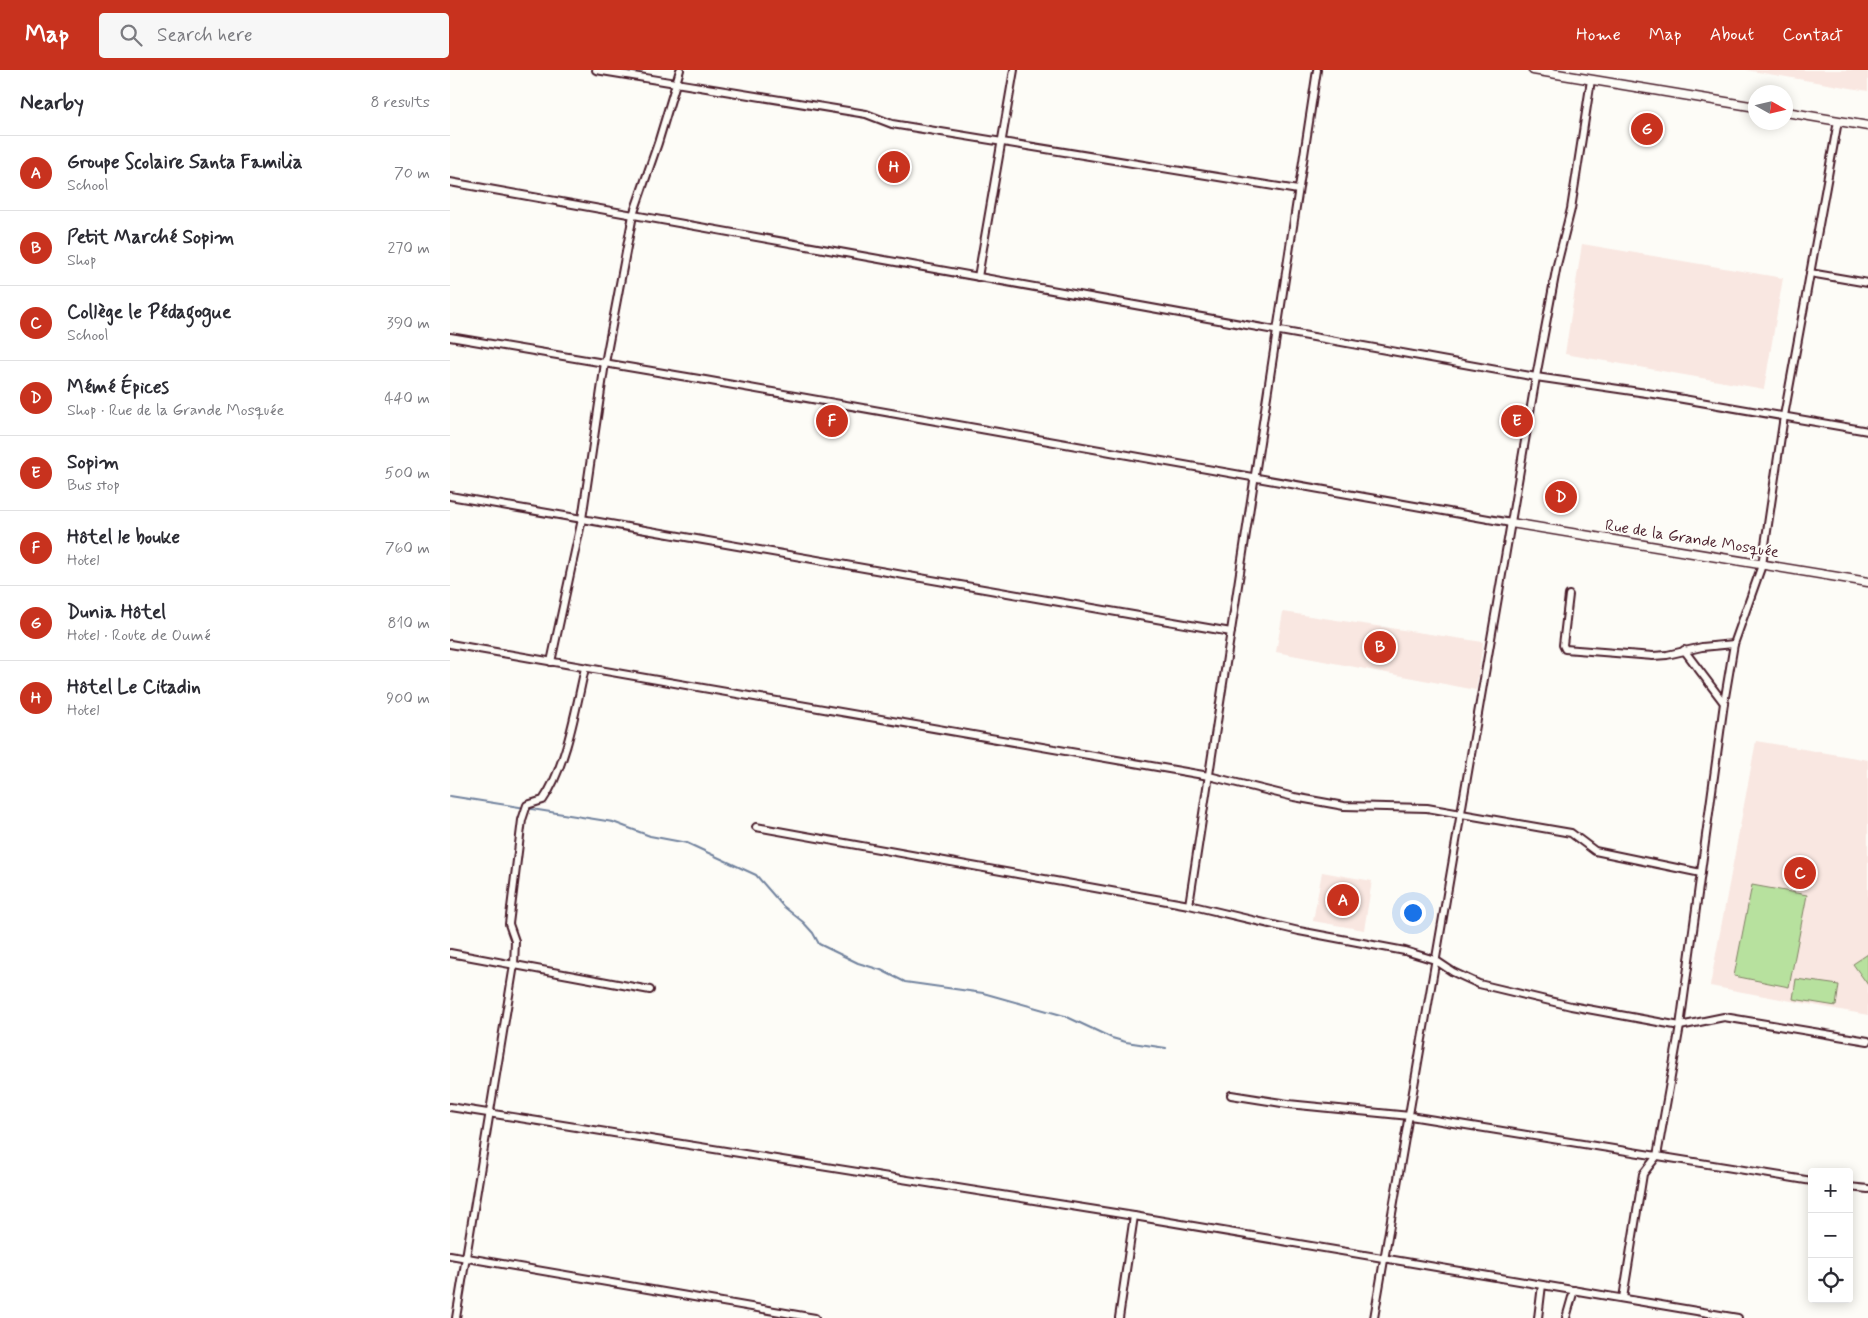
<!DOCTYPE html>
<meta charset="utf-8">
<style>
:root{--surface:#fff;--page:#f7f7f7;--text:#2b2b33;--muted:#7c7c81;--line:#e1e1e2;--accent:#c8321e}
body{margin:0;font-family:Mynerve,sans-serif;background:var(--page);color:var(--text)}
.controls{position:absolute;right:15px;bottom:15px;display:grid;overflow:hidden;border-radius:5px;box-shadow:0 2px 12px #0003}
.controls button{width:45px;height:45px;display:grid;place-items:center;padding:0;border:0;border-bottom:1px solid var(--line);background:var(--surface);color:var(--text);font:25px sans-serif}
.compass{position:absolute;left:1298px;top:15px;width:45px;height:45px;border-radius:50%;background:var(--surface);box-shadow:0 2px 12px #0003;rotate:98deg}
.you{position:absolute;left:962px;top:842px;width:18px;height:18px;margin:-12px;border:4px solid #fff;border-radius:50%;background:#1a73e8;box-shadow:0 0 0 8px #1a73e833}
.badge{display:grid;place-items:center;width:32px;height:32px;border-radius:50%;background:var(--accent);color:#fff;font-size:16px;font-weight:700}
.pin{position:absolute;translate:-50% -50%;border:2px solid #fff;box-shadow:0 1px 5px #0006}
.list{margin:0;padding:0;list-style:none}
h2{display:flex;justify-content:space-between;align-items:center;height:65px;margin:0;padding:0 20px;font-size:21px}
h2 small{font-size:16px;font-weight:400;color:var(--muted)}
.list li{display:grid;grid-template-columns:32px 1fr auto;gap:15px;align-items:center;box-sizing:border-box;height:75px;padding:0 20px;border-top:1px solid var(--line)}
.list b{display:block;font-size:19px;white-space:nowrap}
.list p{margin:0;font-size:16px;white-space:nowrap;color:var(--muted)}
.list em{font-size:16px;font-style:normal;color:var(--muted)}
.icon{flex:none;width:28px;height:28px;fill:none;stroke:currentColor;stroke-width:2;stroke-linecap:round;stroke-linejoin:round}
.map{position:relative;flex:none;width:1418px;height:1248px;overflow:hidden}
header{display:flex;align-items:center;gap:30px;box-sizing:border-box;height:70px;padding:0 25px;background:var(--accent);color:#fff}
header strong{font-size:24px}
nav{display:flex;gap:28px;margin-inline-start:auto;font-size:18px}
.search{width:350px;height:45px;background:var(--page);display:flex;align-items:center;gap:12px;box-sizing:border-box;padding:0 18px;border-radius:5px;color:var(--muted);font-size:19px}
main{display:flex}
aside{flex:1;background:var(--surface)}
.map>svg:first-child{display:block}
.built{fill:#f9e7e1}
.green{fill:#b7e19e;stroke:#808064}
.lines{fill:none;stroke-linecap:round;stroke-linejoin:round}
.stream{stroke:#72839e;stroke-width:2}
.minor-casing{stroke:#4a1f2b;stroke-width:10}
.tertiary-casing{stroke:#4a1f2b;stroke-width:11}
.minor{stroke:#fdfcf7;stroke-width:6}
.tertiary{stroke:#fdfcf7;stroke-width:8}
.labels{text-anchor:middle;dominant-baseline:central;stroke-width:4;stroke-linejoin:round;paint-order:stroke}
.street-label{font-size:16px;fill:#4a1f2b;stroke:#fdfcf7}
</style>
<header>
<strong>Map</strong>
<div class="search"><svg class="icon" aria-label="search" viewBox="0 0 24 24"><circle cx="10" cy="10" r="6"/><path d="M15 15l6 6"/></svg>Search here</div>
<nav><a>Home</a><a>Map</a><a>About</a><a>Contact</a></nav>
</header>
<main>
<aside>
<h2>Nearby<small>8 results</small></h2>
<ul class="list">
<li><span class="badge">A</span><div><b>Groupe Scolaire Santa Familia</b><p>School</p></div><em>70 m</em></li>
<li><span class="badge">B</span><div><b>Petit Marché Sopim</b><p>Shop</p></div><em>270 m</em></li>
<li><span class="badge">C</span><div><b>Collège le Pédagogue</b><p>School</p></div><em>390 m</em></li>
<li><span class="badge">D</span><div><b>Mémé Épices</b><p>Shop · Rue de la Grande Mosquée</p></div><em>440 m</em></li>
<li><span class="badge">E</span><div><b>Sopim</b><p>Bus stop</p></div><em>500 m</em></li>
<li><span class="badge">F</span><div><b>Hôtel le bouke</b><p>Hotel</p></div><em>760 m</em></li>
<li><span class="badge">G</span><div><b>Dunia Hôtel</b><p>Hotel · Route de Oumé</p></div><em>810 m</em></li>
<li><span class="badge">H</span><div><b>Hôtel Le Citadin</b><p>Hotel</p></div><em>900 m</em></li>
</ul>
</aside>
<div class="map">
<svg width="1418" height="1248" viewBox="0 0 1418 1248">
<rect width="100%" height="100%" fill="#fdfcf7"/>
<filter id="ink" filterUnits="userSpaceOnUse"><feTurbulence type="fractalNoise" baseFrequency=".02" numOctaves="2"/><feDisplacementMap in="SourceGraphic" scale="10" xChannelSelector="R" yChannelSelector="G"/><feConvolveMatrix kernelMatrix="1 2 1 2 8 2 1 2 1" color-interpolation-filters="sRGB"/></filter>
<g filter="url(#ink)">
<g class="built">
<path d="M1296 0H1418V21Z"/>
<path d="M1132 174 1333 208 1314 319 1115 284Z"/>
<path d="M833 542 1033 572 1026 620 826 582Z"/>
<path d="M1306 671 1418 690V945L1260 916Z"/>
<path d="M872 802 922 811 914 860 863 851Z"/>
</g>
<g class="green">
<path d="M1302 815 1357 825 1339 917 1284 906Z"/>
<path d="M1418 884V915L1403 894Z"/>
<path d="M1346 909 1389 915 1386 936 1343 929Z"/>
</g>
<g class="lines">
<path class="stream" d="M0 726 163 752 200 766 237 773 306 805 333 836 353 852 363 863 369 874 408 893 431 900 455 912 533 923 615 946 662 968 676 972 716 978"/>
<g class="minor-casing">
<g id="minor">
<path d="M146 0 416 44 442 54 848 120"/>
<path d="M0 112 1086 307 1210 325 1418 361"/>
<path d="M1360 203 1418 213"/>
<path d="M528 207 564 0"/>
<path d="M0 267 255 310 1061 453"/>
<path d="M0 426 781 562"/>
<path d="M1119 525 1113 575 1115 579 1203 586 1217 585 1252 577 1284 574"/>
<path d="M0 574 759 706 844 727 894 736 977 738 1121 763 1145 781 1251 803"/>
<path d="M1234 580 1274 633"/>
<path d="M101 592 132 449 155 293 183 145 208 73 230 0"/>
<path d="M306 757 739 835 849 861 955 881 985 890 1003 902 1029 914 1121 936 1230 956 1274 947 1418 971"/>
<path d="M739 835 867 0"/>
<path d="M0 883 200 920"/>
<path d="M781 1025 838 1034 960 1046 1362 1111"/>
<path d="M0 1037 684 1146 1288 1248"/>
<path d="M1399 1117 1418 1119"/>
<path d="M0 1185 365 1248"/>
<path d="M1173 1228 1193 1104 1207 1086 1230 956 1274 633 1284 574 1312 495 1334 346 1388 51"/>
<path d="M6 1248 64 895 65 871 59 854 72 750 77 735 93 730C116 697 126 638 135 598"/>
<path d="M669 1248 684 1146"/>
<path d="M924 1248 1086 307 1107 195 1121 139 1141 10"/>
<path d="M1088 1248 1092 1215"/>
<path d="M1116 1248 1124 1220"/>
</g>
</g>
<g class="tertiary-casing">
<g id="tertiary">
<path d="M1083 0 1306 37"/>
<path d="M1336 42 1418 56"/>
<path d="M1061 453 1418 512"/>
</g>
</g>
<use href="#minor" class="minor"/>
<use href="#tertiary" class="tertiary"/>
</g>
</g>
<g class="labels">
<g class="street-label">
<text transform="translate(1242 469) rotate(9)">Rue de la Grande Mosquée</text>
</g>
</g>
</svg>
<div class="controls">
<button>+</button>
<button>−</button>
<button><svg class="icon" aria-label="locate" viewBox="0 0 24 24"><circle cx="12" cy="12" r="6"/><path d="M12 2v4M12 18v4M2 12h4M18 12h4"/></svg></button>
</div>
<svg class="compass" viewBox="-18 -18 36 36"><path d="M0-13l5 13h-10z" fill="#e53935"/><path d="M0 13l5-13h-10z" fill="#7c7c81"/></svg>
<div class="you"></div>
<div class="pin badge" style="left:893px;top:830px">A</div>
<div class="pin badge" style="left:930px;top:577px">B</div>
<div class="pin badge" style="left:1350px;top:803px">C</div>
<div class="pin badge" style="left:1111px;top:427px">D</div>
<div class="pin badge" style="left:1067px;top:351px">E</div>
<div class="pin badge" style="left:382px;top:351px">F</div>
<div class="pin badge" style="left:1197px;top:59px">G</div>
<div class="pin badge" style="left:444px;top:97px">H</div>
</div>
</main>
